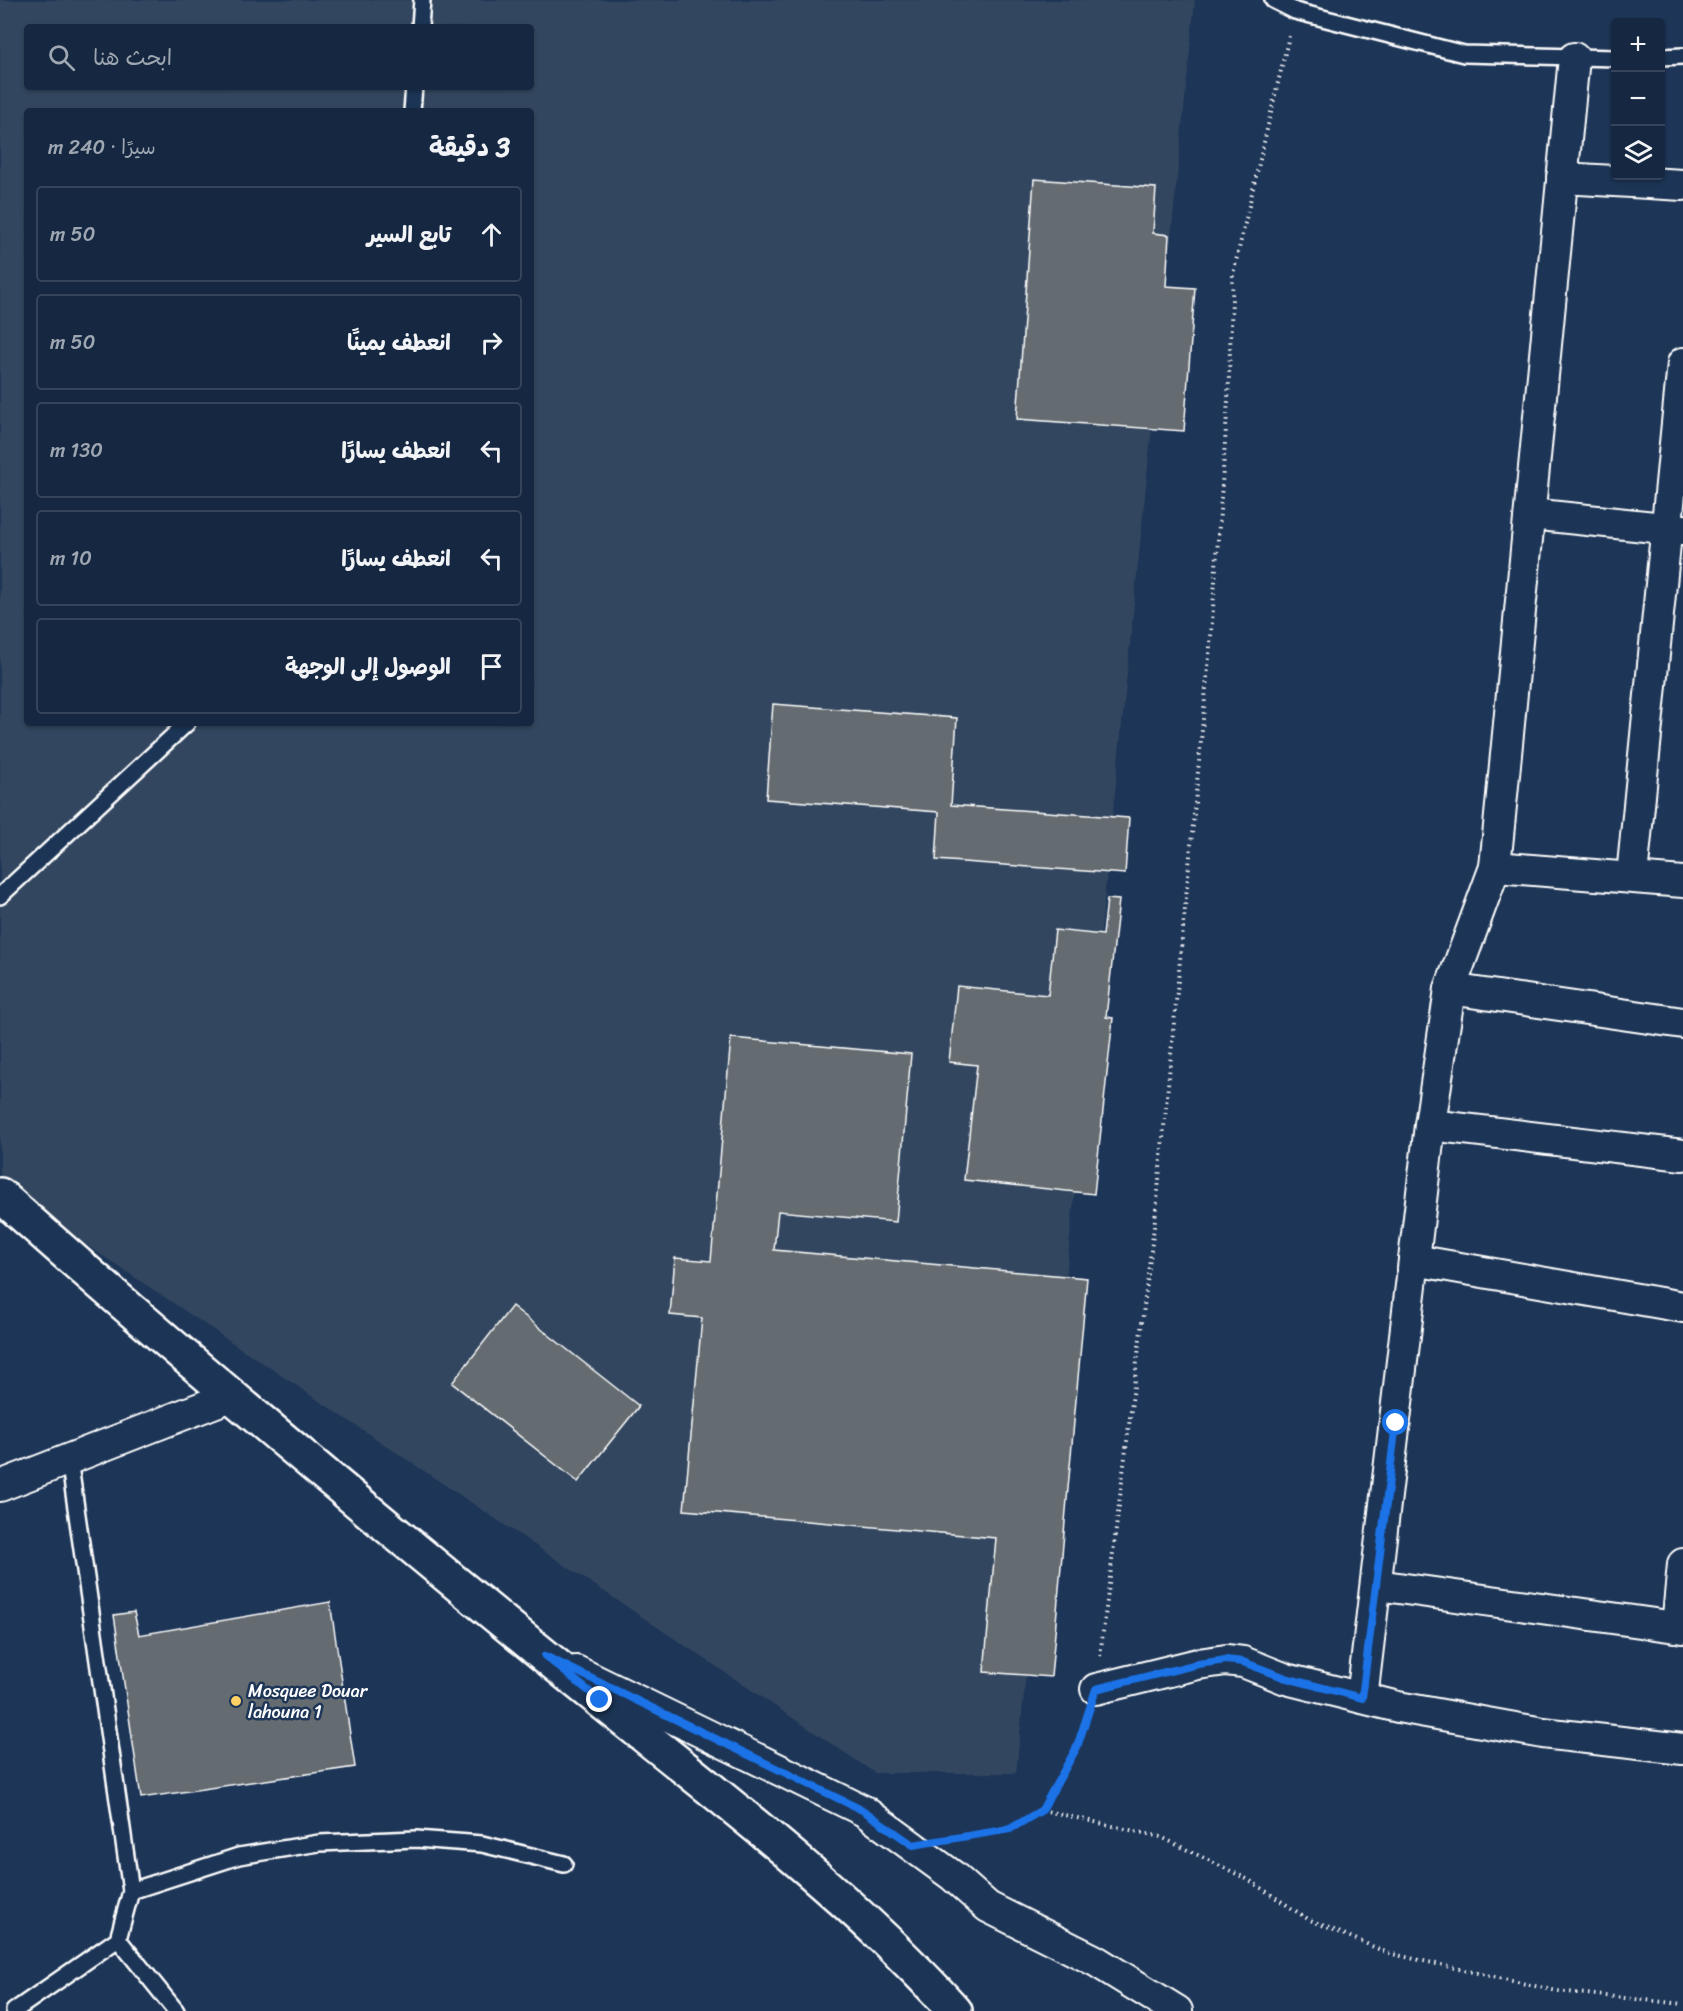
<!DOCTYPE html>
<html lang="ar">
<meta charset="utf-8">
<style>
:root{--surface:#162841;--page:#1f3048;--text:#f1f3f6;--muted:#9ea6b1;--line:#35445a}
body{margin:0;font-family:Sriracha,"Playpen Sans Arabic",sans-serif;background:var(--page);color:var(--text);direction:rtl}
.controls{position:absolute;right:18px;top:18px;display:grid;overflow:hidden;border-radius:6px;box-shadow:0 2px 4px #0004}
.controls button{width:54px;height:54px;display:grid;place-items:center;padding:0;border:0;border-bottom:2px solid var(--line);background:var(--surface);color:var(--text);font:30px sans-serif}
.stop{position:absolute;width:18px;height:18px;margin:-14px;border:4px solid #1a73e8;border-radius:50%;background:#fff}
.stop.end{background:#1a73e8;border-color:#fff;box-shadow:0 2px 6px #0008}
.list{margin:0;padding:0;list-style:none}
h2{display:flex;justify-content:space-between;align-items:center;height:78px;margin:0;padding:0 24px;font-size:26px}
h2 small{font-size:20px;font-weight:400;color:var(--muted)}
.list li{display:grid;grid-template-columns:39px 1fr auto;gap:18px;align-items:center;box-sizing:border-box;height:96px;margin:0 12px 12px;padding:0 12px;border:2px solid var(--line);border-radius:6px}
.list b{display:block;font-size:22px;white-space:nowrap}
.list em{font-size:20px;font-style:normal;color:var(--muted)}
.icon{flex:none;width:33px;height:33px;fill:none;stroke:currentColor;stroke-width:2;stroke-linecap:round;stroke-linejoin:round}
.map{position:relative;flex:none;width:1683px;height:2011px;overflow:hidden;direction:ltr}
.search{position:absolute;background:var(--surface);box-shadow:0 2px 4px #0004;left:24px;top:24px;width:510px;height:66px;display:flex;align-items:center;gap:15px;box-sizing:border-box;padding:0 21px;border-radius:6px;color:var(--muted);font-size:22px}
.panel{position:absolute;background:var(--surface);box-shadow:0 2px 4px #0004;left:24px;top:108px;width:510px;height:618px;border-radius:6px;direction:rtl}
.map>svg:first-child{display:block}
.built{fill:#33465f;fill-rule:evenodd}
.building{fill:#656c71;stroke:#fff;stroke-width:1.5}
.lines{fill:none;stroke-linecap:round;stroke-linejoin:round}
.service-casing{stroke:#fff;stroke-width:20}
.minor-casing{stroke:#fff;stroke-width:34}
.secondary-casing{stroke:#fff;stroke-width:38}
.path{stroke:#fff;stroke-width:4;stroke-dasharray:1.5 4.5;stroke-linecap:butt}
.service{stroke:#1d3557;stroke-width:15}
.minor{stroke:#1d3557;stroke-width:30}
.secondary{stroke:#1d3557;stroke-width:33}
.route{stroke:#1a73e8;stroke-width:8}
.poi-dot{fill:#ffd166;stroke:#1d3557;stroke-width:2}
.labels{text-anchor:middle;dominant-baseline:central;stroke-width:5;stroke-linejoin:round;paint-order:stroke}
.poi-label{font-size:18px;fill:#fff;stroke:#1d3557;text-anchor:start}
</style>
<div class="map">
<svg width="1683" height="2011" viewBox="0 0 1683 2011">
<rect width="100%" height="100%" fill="#1d3557"/>
<filter id="ink" filterUnits="userSpaceOnUse"><feTurbulence type="fractalNoise" baseFrequency=".0167" numOctaves="2"/><feDisplacementMap in="SourceGraphic" scale="12" xChannelSelector="R" yChannelSelector="G"/><feConvolveMatrix kernelMatrix="1 2 1 2 8 2 1 2 1" color-interpolation-filters="sRGB"/></filter>
<g filter="url(#ink)">
<path class="built" d="M0 0H1195L1016 1773H875L0 1187ZM27 27H531V87H27ZM27 111H531V723H27Z"/>
<g class="building">
<path d="M1034 179 1156 188 1153 233 1169 235 1166 286 1195 288 1184 431 1017 419Z"/>
<path d="M773 704 957 718 951 805 1129 818 1125 874 936 860 939 812 766 799Z"/>
<path d="M1107 899 1119 900 1106 1017 1113 1018 1094 1194 964 1180 977 1065 949 1062 957 986 1048 995 1055 930 1103 935Z"/>
<path d="M731 1038 911 1054 896 1222 778 1211 774 1250 1087 1278 1051 1677 984 1672 996 1538 684 1510 702 1318 670 1315 675 1258 711 1261Z"/>
<path d="M512 1306 639 1406 578 1482 452 1383Z"/>
<path d="M330 1602 355 1767 141 1798 114 1615 134 1612 139 1635Z"/>
</g>
<g class="lines">
<g class="service-casing">
<g id="service">
<path d="M1273 0 1295 11 1464 54 1616 58"/>
<path d="M420 27 422 0"/>
<path d="M1660 57 1683 56"/>
<path d="M412 111 414 87"/>
<path d="M0 896 187 723"/>
<path d="M131 1891 239 1856 319 1843 416 1839 482 1844 564 1864"/>
<path d="M118 1939 176 2011"/>
<path d="M14 2011 118 1939 131 1891 69 1459"/>
</g>
</g>
<g class="minor-casing">
<g id="minor">
<path d="M1574 58 1495 867 1450 989 1430 1125 1683 1155"/>
<path d="M1562 178 1683 185"/>
<path d="M1530 514 1683 530"/>
<path d="M1495 867 1683 882"/>
<path d="M1632 876 1683 363"/>
<path d="M1450 989 1683 1023"/>
<path d="M1414 1260 1683 1307"/>
<path d="M0 1486 231 1396"/>
<path d="M1377 1585 1683 1628"/>
<path d="M1677 1627 1683 1564"/>
<path d="M576 1671 864 1811 953 1876 988 1907 1096 1961 1177 2011"/>
<path d="M1096 1689 1198 1664 1226 1660 1243 1662 1286 1679 1398 1707 1543 1733 1683 1749"/>
<path d="M1362 1698 1430 1125"/>
</g>
</g>
<g class="secondary-casing">
<path id="secondary" d="M0 1195C178 1354 361 1506 545 1656 685 1771 833 1877 955 2011"/>
</g>
<g class="path">
<path d="M1100 1656 1156 1211 1211 636 1228 401 1233 274 1289 36"/>
<path d="M1042 1810 1161 1837 1249 1880 1308 1919 1388 1953 1557 1991 1683 2004"/>
<path d="M957 1838 1010 1829 1042 1810 1077 1747 1086 1718"/>
</g>
<use href="#service" class="service"/>
<use href="#minor" class="minor"/>
<use href="#secondary" class="secondary"/>
</g>
</g>
<g class="lines" filter="url(#ink)">
<path class="route" d="M600 1700 545 1656 864 1811 913 1845 1010 1829 1042 1810 1077 1747 1096 1689 1198 1664 1226 1660 1243 1662 1286 1678 1362 1698 1396 1423"/>
</g>
<circle class="poi-dot" cx="236" cy="1701" r="6"/>
<g class="labels">
<g class="poi-label">
<text x="248" y="1691">Mosquee Douar<tspan x="248" dy="21">lahouna 1</tspan></text>
</g>
</g>
</svg>
<div class="controls">
<button>+</button>
<button>−</button>
<button><svg class="icon" aria-label="layers" viewBox="0 0 24 24"><path d="M12 4l9 5-9 5-9-5zM3 14l9 5 9-5"/></svg></button>
</div>
<div class="stop" style="left:1396px;top:1423px"></div>
<div class="stop end" style="left:600px;top:1700px"></div>
<div class="search"><svg class="icon" aria-label="search" viewBox="0 0 24 24"><circle cx="10" cy="10" r="6"/><path d="M15 15l6 6"/></svg>ابحث هنا</div>
<section class="panel">
<h2>3 دقيقة<small>سيرًا · 240 m</small></h2>
<ul class="list">
<li><svg class="icon" aria-label="ahead" viewBox="0 0 24 24"><path d="M12 20V5M6 11l6-6 6 6"/></svg><div><b>تابع السير</b></div><em>50 m</em></li>
<li><svg class="icon" aria-label="right" viewBox="0 0 24 24"><path d="M7 20v-9h11M14 6l5 5-5 5"/></svg><div><b>انعطف يمينًا</b></div><em>50 m</em></li>
<li><svg class="icon" aria-label="left" viewBox="0 0 24 24"><path d="M17 20v-9H6M10 6l-5 5 5 5"/></svg><div><b>انعطف يسارًا</b></div><em>130 m</em></li>
<li><svg class="icon" aria-label="left" viewBox="0 0 24 24"><path d="M17 20v-9H6M10 6l-5 5 5 5"/></svg><div><b>انعطف يسارًا</b></div><em>10 m</em></li>
<li><svg class="icon" aria-label="arrive" viewBox="0 0 24 24"><path d="M6 21V4h12l-3 4 3 4H6"/></svg><div><b>الوصول إلى الوجهة</b></div></li>
</ul>
</section>
</div>
